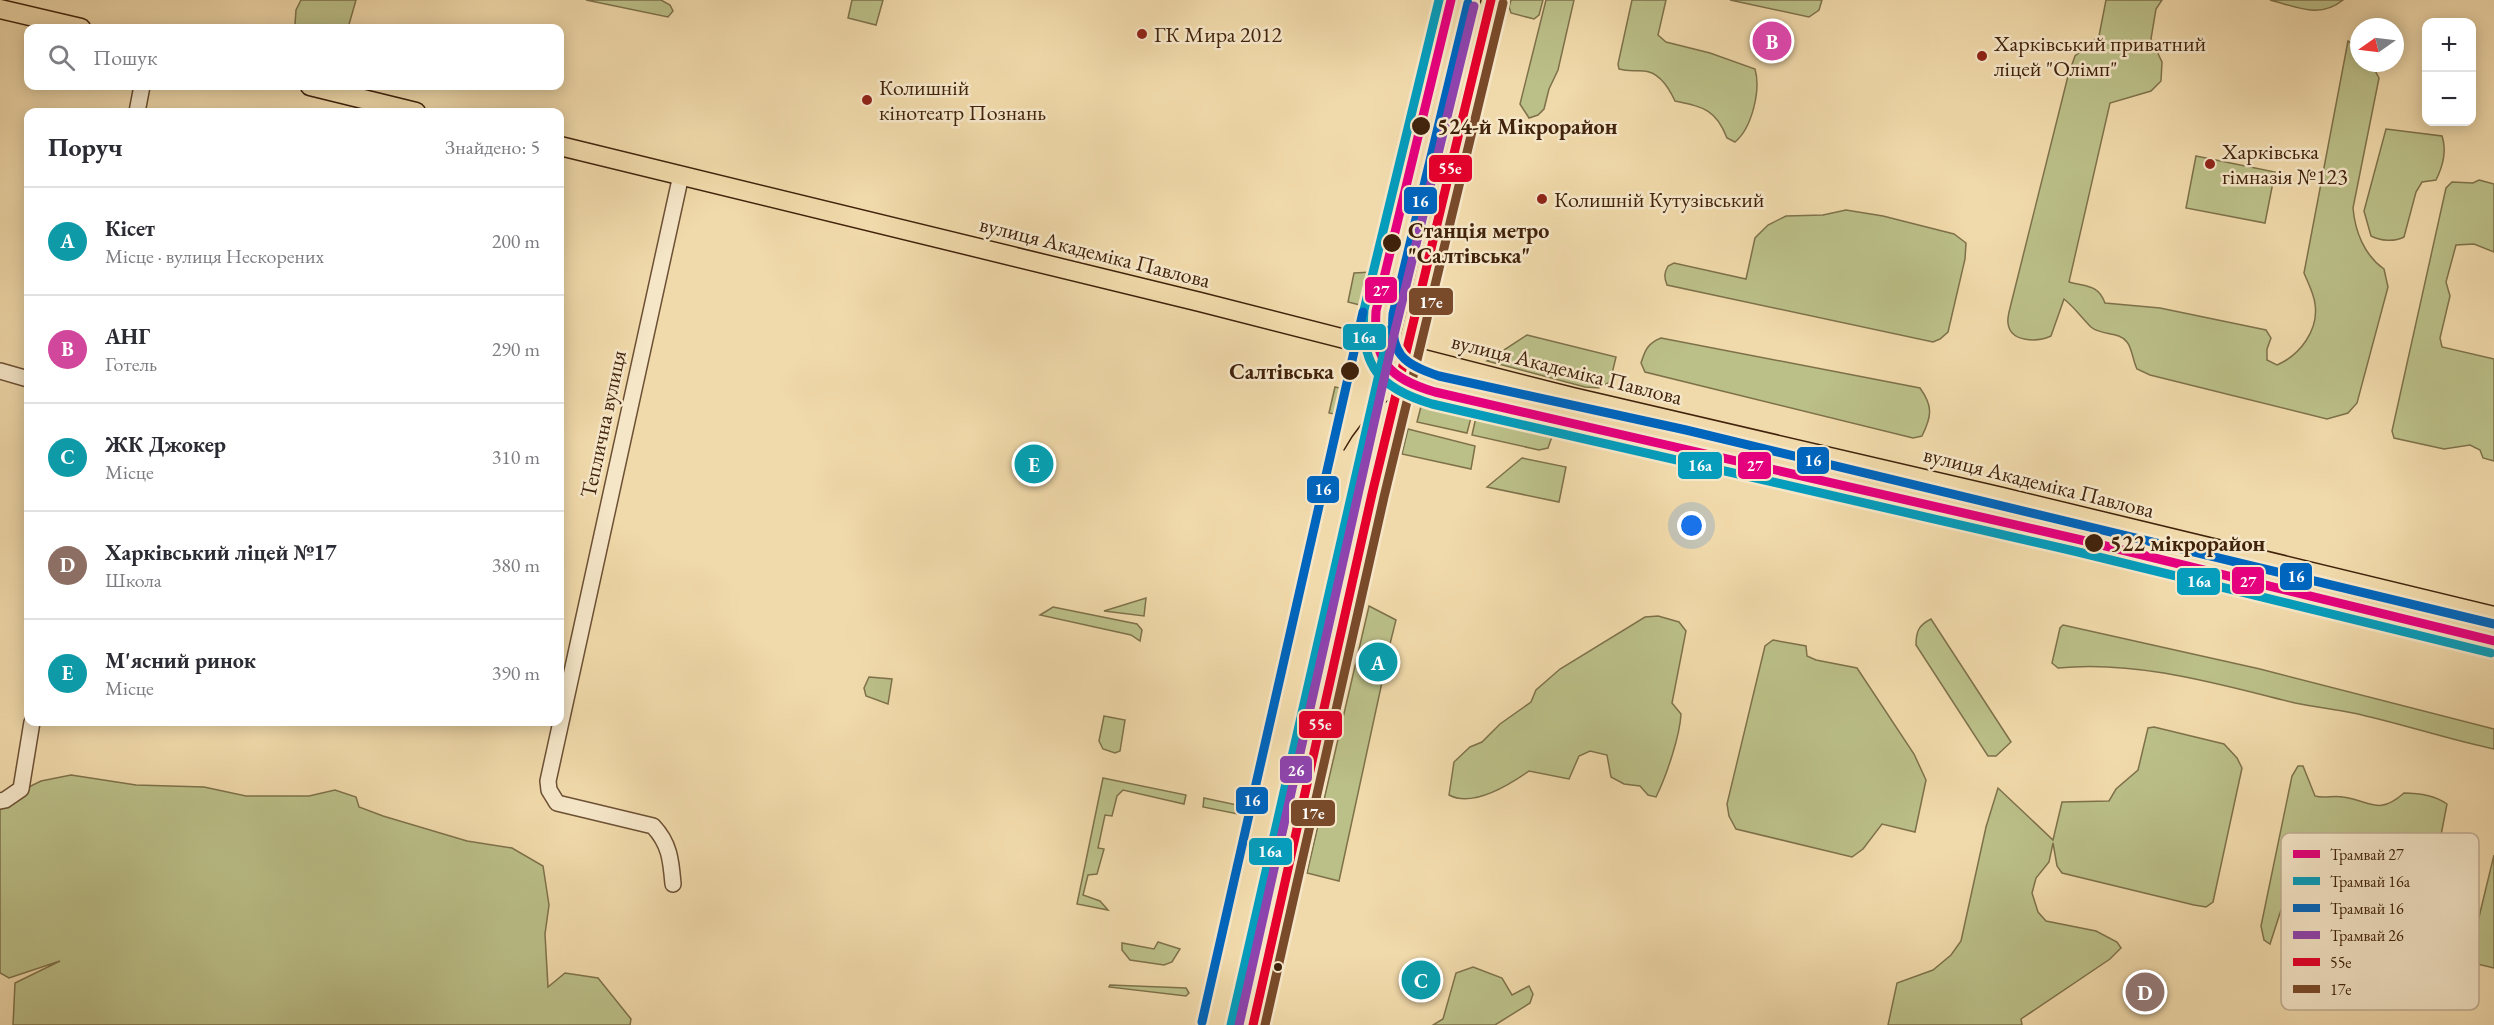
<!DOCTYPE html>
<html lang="uk">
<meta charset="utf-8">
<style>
:root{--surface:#fff;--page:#f7f7f7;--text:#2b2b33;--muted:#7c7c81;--line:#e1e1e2;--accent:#b45309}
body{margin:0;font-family:"EB Garamond",serif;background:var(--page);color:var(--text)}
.controls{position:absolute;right:18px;top:18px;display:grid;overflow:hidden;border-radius:12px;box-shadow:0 3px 15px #0003}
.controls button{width:54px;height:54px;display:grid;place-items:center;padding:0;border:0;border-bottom:2px solid var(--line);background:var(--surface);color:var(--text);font:30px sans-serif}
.compass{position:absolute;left:2350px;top:18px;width:54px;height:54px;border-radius:50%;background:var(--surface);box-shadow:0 3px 15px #0003;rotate:256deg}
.you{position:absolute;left:1692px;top:526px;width:21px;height:21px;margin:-15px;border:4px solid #fff;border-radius:50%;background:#1a73e8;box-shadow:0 0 0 9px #1a73e833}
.badge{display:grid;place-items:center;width:39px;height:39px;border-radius:50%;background:var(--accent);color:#fff;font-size:20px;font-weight:700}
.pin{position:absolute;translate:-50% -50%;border:3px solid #fff;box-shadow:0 2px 6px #0006}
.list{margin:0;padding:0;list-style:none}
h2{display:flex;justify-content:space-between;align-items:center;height:78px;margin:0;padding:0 24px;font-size:26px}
h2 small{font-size:20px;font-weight:400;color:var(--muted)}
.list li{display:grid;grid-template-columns:39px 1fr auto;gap:18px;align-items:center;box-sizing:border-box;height:108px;padding:0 24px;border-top:2px solid var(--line)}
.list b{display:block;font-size:22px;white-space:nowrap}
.list p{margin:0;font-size:20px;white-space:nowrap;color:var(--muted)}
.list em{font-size:20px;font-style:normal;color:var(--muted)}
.icon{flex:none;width:33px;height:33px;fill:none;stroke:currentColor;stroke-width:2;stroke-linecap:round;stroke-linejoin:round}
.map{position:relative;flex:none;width:2494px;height:1025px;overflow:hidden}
.search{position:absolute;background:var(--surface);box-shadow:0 3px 15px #0003;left:24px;top:24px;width:540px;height:66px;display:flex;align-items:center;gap:15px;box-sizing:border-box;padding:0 21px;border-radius:12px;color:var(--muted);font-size:22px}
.panel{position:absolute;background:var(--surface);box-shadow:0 3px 15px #0003;left:24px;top:108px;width:540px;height:618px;border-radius:12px}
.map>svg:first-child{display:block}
.green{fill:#bbbf88;stroke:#7e714a;stroke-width:1.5}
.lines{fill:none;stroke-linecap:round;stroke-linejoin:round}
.minor-casing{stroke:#6d5034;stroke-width:18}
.major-casing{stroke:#41230c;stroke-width:21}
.minor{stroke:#f5e6c8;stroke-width:15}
.major{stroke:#f0d9aa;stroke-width:18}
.tram{stroke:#41230c;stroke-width:1.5}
.bus-1-casing{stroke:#f5e6c8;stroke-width:14}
.bus-2-casing{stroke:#f5e6c8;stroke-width:14}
.bus-1{stroke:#e4002b;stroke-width:9}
.bus-2{stroke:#7a4b2a;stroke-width:9}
.tram-1-casing{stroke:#f5e6c8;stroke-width:14}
.tram-2-casing{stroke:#f5e6c8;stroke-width:14}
.tram-3-casing{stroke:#f5e6c8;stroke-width:14}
.tram-4-casing{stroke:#f5e6c8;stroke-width:14}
.tram-1{stroke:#e5007d;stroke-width:9}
.tram-2{stroke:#069cbb;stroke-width:9}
.tram-3{stroke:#0065bd;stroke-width:9}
.tram-4{stroke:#8e44ad;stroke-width:9}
.poi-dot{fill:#8f2418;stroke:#f5e6c8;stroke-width:2}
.stop-dot{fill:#41230c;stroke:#f5e6c8;stroke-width:2}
.labels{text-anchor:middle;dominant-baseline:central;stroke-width:5;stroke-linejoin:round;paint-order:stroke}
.poi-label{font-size:22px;fill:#41230c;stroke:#f5e6c8;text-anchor:start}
.stop-label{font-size:22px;font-weight:bold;fill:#41230c;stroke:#f5e6c8;text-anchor:start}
.street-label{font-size:22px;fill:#41230c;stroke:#f5e6c8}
.key{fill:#f5e6c8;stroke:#bfac90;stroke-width:1.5}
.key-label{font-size:16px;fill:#41230c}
.line-badge{stroke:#f5e6c8;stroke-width:2}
.badge-label{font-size:16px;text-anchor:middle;font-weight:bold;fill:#fff}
</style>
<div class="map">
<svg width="2494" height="1025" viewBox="0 0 2494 1025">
<rect width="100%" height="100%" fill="#f0d9aa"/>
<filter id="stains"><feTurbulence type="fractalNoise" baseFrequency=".00333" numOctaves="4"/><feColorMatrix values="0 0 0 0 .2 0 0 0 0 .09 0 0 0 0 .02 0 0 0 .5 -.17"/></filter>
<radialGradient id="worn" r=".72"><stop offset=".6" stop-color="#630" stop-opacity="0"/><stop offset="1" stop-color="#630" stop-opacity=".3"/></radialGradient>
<g class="green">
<path d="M301 0H356L348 28H299L295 24 296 10Z"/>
<path d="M586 0H661L670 5 673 11 668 17Z"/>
<path d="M852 0H883L876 25 848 18Z"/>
<path d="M1511 0H1543L1539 15 1534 19 1511 13 1509 7Z"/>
<path d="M1546 0H1574L1558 70 1549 89 1544 109 1538 115 1529 118 1520 104Z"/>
<path d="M1632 0H1666L1658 35 1666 42 1710 53 1755 69C1761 90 1752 128 1735 142L1727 138C1716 109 1703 107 1675 101 1669 88 1659 72 1644 71 1634 70 1629 72 1619 69L1618 64Z"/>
<path d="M1730 0H1822L1819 10 1809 17Z"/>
<path d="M2106 0H2162L2156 9 2151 39 2162 62 2161 81 2151 91 2110 103 2069 282C2086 287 2098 284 2105 303L2160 308 2266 330 2271 338 2267 349V360L2277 365C2300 355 2319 330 2315 304 2314 294 2308 283 2304 273L2348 41 2359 48V63H2371L2379 78 2353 208C2355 231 2364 255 2384 269L2388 287 2357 403 2348 413 2327 419 2150 375 2137 369C2133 361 2132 348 2127 342 2119 331 2101 336 2091 327 2082 318 2075 308 2064 299L2051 336C2038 342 2010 343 2008 323 2007 317 2010 309 2011 304L2068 76 2075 56 2099 36Z"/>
<path d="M2270 0H2343C2320 19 2297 7 2270 0Z"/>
<path d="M2386 129 2442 136C2447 151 2443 166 2436 180L2422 182 2416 192 2404 237C2394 242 2381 241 2371 236L2364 211Z"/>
<path d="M2196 156 2275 172 2265 223 2186 208Z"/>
<path d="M2479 180 2494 184V252L2474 244 2456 245 2446 282 2450 296 2440 338 2442 347 2494 359V461L2483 458 2480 450 2470 445 2444 449 2394 438 2392 431 2446 188 2452 182 2473 183Z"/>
<path d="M1846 210 1883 216 1954 234 1966 243 1965 259 1948 332 1940 339 1933 342 1667 285C1664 277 1664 273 1668 266L1674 263 1746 279 1755 238 1768 225 1786 216 1823 215Z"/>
<path d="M1372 272 1364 306 1348 302 1354 273Z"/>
<path d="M1527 335 1616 357 1610 382 1599 388 1585 387 1487 361Z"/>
<path d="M1661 338 1920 388C1933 406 1932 416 1922 436L1913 438 1645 372 1641 363C1645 350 1648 343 1661 338Z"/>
<path d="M1335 387 1350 390 1345 416 1329 413Z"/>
<path d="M1434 394 1475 402 1467 433 1417 422 1424 395Z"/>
<path d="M1479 404 1557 422 1548 448 1539 450 1472 435Z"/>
<path d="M1408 429 1475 446 1471 469 1402 454Z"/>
<path d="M1522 458 1566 467 1559 502 1487 487Z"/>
<path d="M1146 598 1144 616 1104 611Z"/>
<path d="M1369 606 1396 620 1390 644 1375 642 1371 670 1384 673 1339 881 1307 873Z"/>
<path d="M1053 607 1137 624 1142 630 1140 641 1131 635 1040 615Z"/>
<path d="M1658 616 1679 622 1686 631 1672 703 1681 714C1680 736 1666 777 1656 797L1648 795 1640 786 1624 784 1611 777 1607 755 1590 751 1579 756 1569 779 1529 771C1509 785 1473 808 1449 795L1454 762 1470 747 1482 742 1500 724 1531 702 1536 690 1560 669 1645 617Z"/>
<path d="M1931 619 2011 742 1996 756H1988L1916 645C1916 631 1919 625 1931 619Z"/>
<path d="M2063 625 2260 669 2494 729V749C2446 739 2400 723 2353 713 2334 709 2314 707 2295 703 2218 684 2137 660 2058 668L2052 663 2060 628Z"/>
<path d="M1773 640 1806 646 1807 656 1816 660 1857 668 1914 754 1926 780 1915 832 1882 824 1863 849 1852 857 1736 829 1729 816 1727 804 1765 646Z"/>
<path d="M869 677 892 679 888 704 866 696 864 688Z"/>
<path d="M1104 716 1125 720 1120 751 1115 753 1103 749 1099 741Z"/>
<path d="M2154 727 2224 744 2237 758 2242 768 2213 902 2206 907 2194 905 2062 873 2057 866 2053 843 2049 862 2036 878 2032 893 2038 912 2046 921 2096 931 2117 942 2121 948 2110 959 2021 1019 2022 1025H1888L1897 983 1933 970 1951 955 1961 941 1986 827 1998 788 2053 840 2062 802 2109 801 2116 789 2138 770 2148 728Z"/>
<path d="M2298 766H2303L2315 796C2325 799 2333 795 2343 797 2371 801 2378 816 2404 793 2420 793 2434 795 2447 804L2426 913C2409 911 2394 916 2377 913L2363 895H2353L2327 909 2287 903 2282 907 2270 944 2264 940 2261 926 2292 776Z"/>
<path d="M71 775 136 785 204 787 246 796H309L335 790 356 797 359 807 383 816 467 841 512 848 543 866 549 905 545 934 548 987 565 973 598 978 631 1019 630 1025H13L15 983 60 961 9 978 0 973V801L41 781Z"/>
<path d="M1103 778 1186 795 1184 804 1123 790 1117 796 1112 816 1105 815 1098 848 1104 849 1097 874 1088 875 1083 895 1100 901 1108 910 1077 904Z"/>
<path d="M1204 798 1242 806V812L1238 814 1203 807Z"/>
<path d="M2494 855V968L2473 963 2471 950Z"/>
<path d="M1158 942 1180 949 1172 962 1164 965 1130 960 1122 950V943L1154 949Z"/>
<path d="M1473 967 1502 978 1512 995 1529 986 1533 994 1530 1003 1495 1025H1433L1443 1019 1456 973Z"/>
<path d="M1110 985 1186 988 1189 993 1186 996 1109 987Z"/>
</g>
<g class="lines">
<g class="minor-casing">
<g id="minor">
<path d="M137 112 142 86"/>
<path d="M0 371 28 379"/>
<path d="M0 801 5 800 21 789 32 722"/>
<path d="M673 884C671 861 670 844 653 826L557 803 549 790 548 781 681 175"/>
</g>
</g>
<g class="major-casing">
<g id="major">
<path d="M0 9 81 28"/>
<path d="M310 86 416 112"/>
<path d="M560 146 1200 302 1572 397 2002 497 2494 616"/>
<path d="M1253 1025 1372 494 1491 0"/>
</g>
</g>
<use href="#minor" class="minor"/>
<use href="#major" class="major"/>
<path class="tram" d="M1344 450C1362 417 1395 384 1436 388"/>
<g class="bus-1-casing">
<path id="bus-1" d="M1253 1025 1372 494 1491 0"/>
</g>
<g class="bus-2-casing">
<path id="bus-2" d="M1265 1025 1384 497 1503 3"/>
</g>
<use href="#bus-1" class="bus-1"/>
<use href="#bus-2" class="bus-2"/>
<g class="tram-1-casing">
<path id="tram-1" d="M1451 0 1376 311C1373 361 1388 378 1435 392L2077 539 2494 641"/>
</g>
<g class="tram-2-casing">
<g id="tram-2">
<path d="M1439 0 1364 310C1360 366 1379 388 1432 404L2074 551 2491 653"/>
<path d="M1231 1025 1389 330"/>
</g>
</g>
<g class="tram-3-casing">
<g id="tram-3">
<path d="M1468 3 1393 314C1390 354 1403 364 1439 376L1686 430 2494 624"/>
<path d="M1202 1022 1363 312"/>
</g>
</g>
<g class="tram-4-casing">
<path id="tram-4" d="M1239 1025 1392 343 1474 6"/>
</g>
<use href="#tram-1" class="tram-1"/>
<use href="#tram-2" class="tram-2"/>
<use href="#tram-3" class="tram-3"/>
<use href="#tram-4" class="tram-4"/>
</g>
<g class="poi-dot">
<circle cx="1142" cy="34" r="6"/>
<circle cx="1982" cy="56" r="6"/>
<circle cx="867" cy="100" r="6"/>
<circle cx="2210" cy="164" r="6"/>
<circle cx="1542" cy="199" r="6"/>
</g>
<g class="stop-dot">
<circle cx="1421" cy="126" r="10"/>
<circle cx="1392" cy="243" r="10"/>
<circle cx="1350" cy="371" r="10"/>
<circle cx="2094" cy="543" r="10"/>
<circle cx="1278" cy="967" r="5"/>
</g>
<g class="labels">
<g class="poi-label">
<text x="1154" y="34">ГК Мира 2012</text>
<text x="1994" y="43">Харківський приватний<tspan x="1994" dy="25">ліцей "Олімп"</tspan></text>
<text x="879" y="87">Колишній<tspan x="879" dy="25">кінотеатр Познань</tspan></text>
<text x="2222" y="151">Харківська<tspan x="2222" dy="25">гімназія №123</tspan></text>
<text x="1554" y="199">Колишній Кутузівський</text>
</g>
<g class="stop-label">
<text x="1437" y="126">524-й Мікрорайон</text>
<text x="1408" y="230">Станція метро<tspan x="1408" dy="25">"Салтівська"</tspan></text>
<text x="1334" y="371" text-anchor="end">Салтівська</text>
<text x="2110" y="543">522 мікрорайон</text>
</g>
<g class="street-label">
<text transform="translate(1095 252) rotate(14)">вулиця Академіка Павлова</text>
<text transform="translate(1567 369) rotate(14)">вулиця Академіка Павлова</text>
<text transform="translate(603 424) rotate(-78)">Теплична вулиця</text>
<text transform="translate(2039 482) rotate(14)">вулиця Академіка Павлова</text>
</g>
</g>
<rect x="2281" y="833" width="198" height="177" rx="9" class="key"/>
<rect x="2293" y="850" width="27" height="8" fill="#e5007d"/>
<rect x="2293" y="877" width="27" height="8" fill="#069cbb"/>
<rect x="2293" y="904" width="27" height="8" fill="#0065bd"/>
<rect x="2293" y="931" width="27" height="8" fill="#8e44ad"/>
<rect x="2293" y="958" width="27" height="8" fill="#e4002b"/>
<rect x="2293" y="985" width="27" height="8" fill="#7a4b2a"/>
<g class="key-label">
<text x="2330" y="860">Трамвай 27</text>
<text x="2330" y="887">Трамвай 16a</text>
<text x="2330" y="914">Трамвай 16</text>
<text x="2330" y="941">Трамвай 26</text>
<text x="2330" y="968">55е</text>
<text x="2330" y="995">17е</text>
</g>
<g class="line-badge">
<rect x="1428" y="154" width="45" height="29" rx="6" fill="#e4002b"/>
<rect x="1403" y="186" width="35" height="29" rx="6" fill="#0065bd"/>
<rect x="1364" y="276" width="34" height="28" rx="6" fill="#e5007d"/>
<rect x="1408" y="287" width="46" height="29" rx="6" fill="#7a4b2a"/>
<rect x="1342" y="323" width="45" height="28" rx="6" fill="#069cbb"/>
<rect x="1796" y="446" width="34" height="29" rx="6" fill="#0065bd"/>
<rect x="1737" y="451" width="35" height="29" rx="6" fill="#e5007d"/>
<rect x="1677" y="451" width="46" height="29" rx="6" fill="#069cbb"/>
<rect x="1306" y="475" width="34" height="29" rx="6" fill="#0065bd"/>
<rect x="2279" y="562" width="34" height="29" rx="6" fill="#0065bd"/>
<rect x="2231" y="566" width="34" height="29" rx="6" fill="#e5007d"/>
<rect x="2176" y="567" width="45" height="29" rx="6" fill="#069cbb"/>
<rect x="1298" y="710" width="45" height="29" rx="6" fill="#e4002b"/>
<rect x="1279" y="755" width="34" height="29" rx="6" fill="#8e44ad"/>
<rect x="1235" y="786" width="34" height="29" rx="6" fill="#0065bd"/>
<rect x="1290" y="799" width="46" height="28" rx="6" fill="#7a4b2a"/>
<rect x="1248" y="837" width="45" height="29" rx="6" fill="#069cbb"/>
</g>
<g class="badge-label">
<text x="1450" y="174">55е</text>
<text x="1420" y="207">16</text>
<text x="1381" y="296">27</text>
<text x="1431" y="308">17е</text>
<text x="1364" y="343">16a</text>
<text x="1813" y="466">16</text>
<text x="1755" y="471">27</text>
<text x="1700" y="471">16a</text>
<text x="1323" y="495">16</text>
<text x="2296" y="582">16</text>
<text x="2248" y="587">27</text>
<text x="2199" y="587">16a</text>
<text x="1320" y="730">55е</text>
<text x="1296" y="776">26</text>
<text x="1252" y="806">16</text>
<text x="1313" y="819">17е</text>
<text x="1270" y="857">16a</text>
</g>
<rect width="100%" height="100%" filter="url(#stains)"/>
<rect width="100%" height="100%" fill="url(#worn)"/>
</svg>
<div class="controls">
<button>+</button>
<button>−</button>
</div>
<svg class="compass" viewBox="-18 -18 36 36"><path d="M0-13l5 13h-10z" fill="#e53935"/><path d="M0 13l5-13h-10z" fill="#7c7c81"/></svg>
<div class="you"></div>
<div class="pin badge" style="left:1378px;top:662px;background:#0f9aa8">A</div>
<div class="pin badge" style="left:1772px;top:41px;background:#d1479c">B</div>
<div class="pin badge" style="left:1421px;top:980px;background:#0f9aa8">C</div>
<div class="pin badge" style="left:2145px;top:992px;background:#8d6e63">D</div>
<div class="pin badge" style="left:1034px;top:464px;background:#0f9aa8">E</div>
<div class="search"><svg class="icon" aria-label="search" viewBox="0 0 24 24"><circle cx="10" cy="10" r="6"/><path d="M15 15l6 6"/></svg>Пошук</div>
<section class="panel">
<h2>Поруч<small>Знайдено: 5</small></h2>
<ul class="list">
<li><span class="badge" style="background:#0f9aa8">A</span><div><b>Кісет</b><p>Місце · вулиця Нескорених</p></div><em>200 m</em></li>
<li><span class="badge" style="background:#d1479c">B</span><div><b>АНГ</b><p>Готель</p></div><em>290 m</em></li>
<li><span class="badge" style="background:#0f9aa8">C</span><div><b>ЖК Джокер</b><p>Місце</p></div><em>310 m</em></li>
<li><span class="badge" style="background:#8d6e63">D</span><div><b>Харківський ліцей №17</b><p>Школа</p></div><em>380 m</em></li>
<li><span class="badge" style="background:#0f9aa8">E</span><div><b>М'ясний ринок</b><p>Місце</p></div><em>390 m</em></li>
</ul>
</section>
</div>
